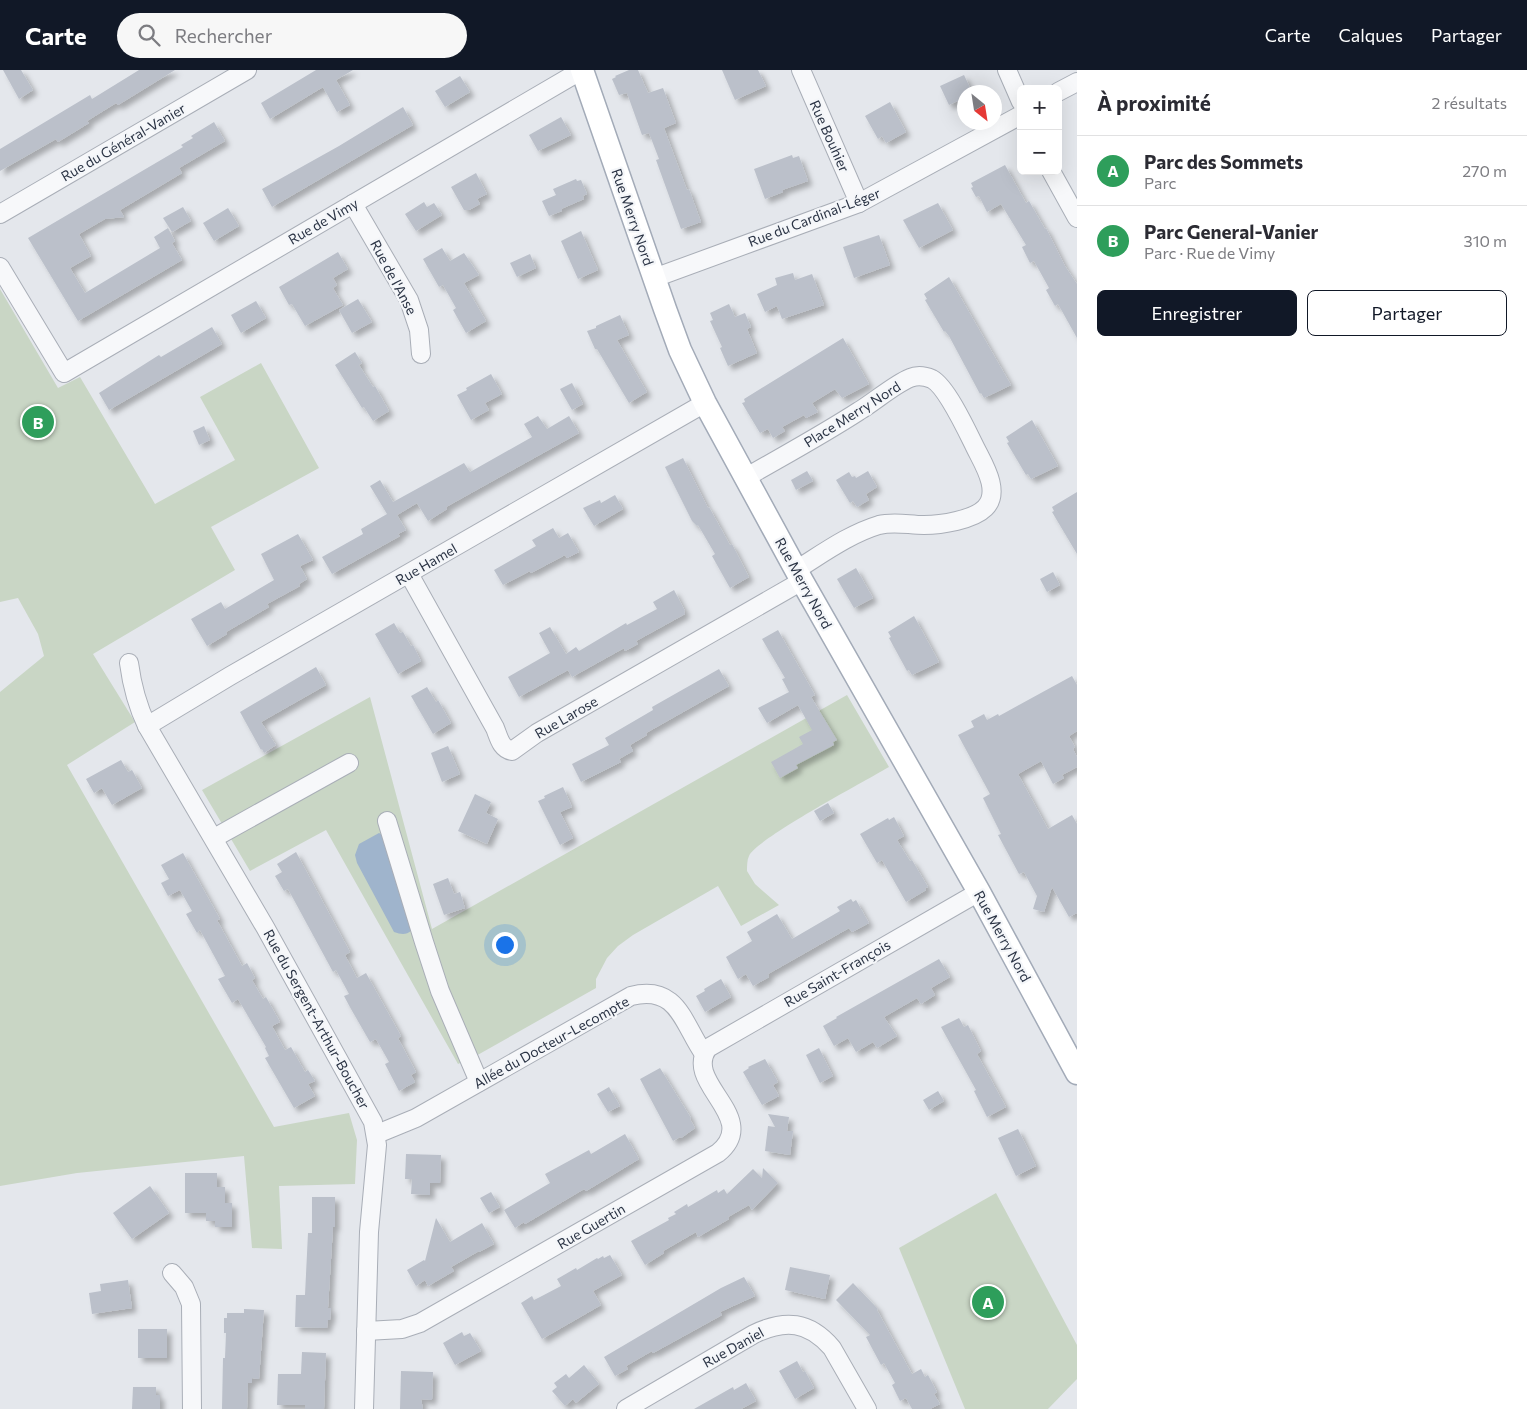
<!DOCTYPE html>
<html lang="fr">
<meta charset="utf-8">
<style>
:root{--surface:#fff;--page:#f7f7f7;--text:#2b2b33;--muted:#7c7c81;--line:#e1e1e2;--accent:#111827}
body{margin:0;font-family:Commissioner,sans-serif;background:var(--page);color:var(--text)}
.controls{position:absolute;right:15px;top:15px;display:grid;overflow:hidden;border-radius:8px;box-shadow:0 5px 20px #0002}
.controls button{width:45px;height:45px;display:grid;place-items:center;padding:0;border:0;border-bottom:1px solid var(--line);background:var(--surface);color:var(--text);font:25px sans-serif}
.compass{position:absolute;left:957px;top:15px;width:45px;height:45px;border-radius:50%;background:var(--surface);box-shadow:0 5px 20px #0002;rotate:150deg}
.you{position:absolute;left:504px;top:874px;width:18px;height:18px;margin:-12px;border:4px solid #fff;border-radius:50%;background:#1a73e8;box-shadow:0 0 0 8px #1a73e833}
.badge{display:grid;place-items:center;width:32px;height:32px;border-radius:50%;background:var(--accent);color:#fff;font-size:16px;font-weight:700}
.pin{position:absolute;translate:-50% -50%;border:2px solid #fff;box-shadow:0 1px 5px #0006}
.list{margin:0;padding:0;list-style:none}
h2{display:flex;justify-content:space-between;align-items:center;height:65px;margin:0;padding:0 20px;font-size:21px}
h2 small{font-size:16px;font-weight:400;color:var(--muted)}
.list li{display:grid;grid-template-columns:32px 1fr auto;gap:15px;align-items:center;box-sizing:border-box;height:70px;padding:0 20px;border-top:1px solid var(--line)}
.list b{display:block;font-size:19px;white-space:nowrap}
.list p{margin:0;font-size:16px;white-space:nowrap;color:var(--muted)}
.list em{font-size:16px;font-style:normal;color:var(--muted)}
.actions{display:flex;gap:10px;padding:15px 20px}
.actions a{flex:1;padding:11px 0;border:1px solid var(--accent);border-radius:8px;text-align:center;font-size:18px;color:var(--accent)}
.actions .main{background:var(--accent);color:#fff}
.icon{flex:none;width:28px;height:28px;fill:none;stroke:currentColor;stroke-width:2;stroke-linecap:round;stroke-linejoin:round}
.map{position:relative;flex:none;width:1077px;height:1339px;overflow:hidden}
header{display:flex;align-items:center;gap:30px;box-sizing:border-box;height:70px;padding:0 25px;background:var(--accent);color:#fff}
header strong{font-size:24px}
nav{display:flex;gap:28px;margin-inline-start:auto;font-size:18px}
.search{width:350px;height:45px;background:var(--page);display:flex;align-items:center;gap:12px;box-sizing:border-box;padding:0 18px;border-radius:28px;color:var(--muted);font-size:19px}
main{display:flex}
aside{flex:1;background:var(--surface)}
.map>svg:first-child{display:block}
.green{fill:#c9d6c5}
.water{fill:#9fb4cc}
.building{fill:#bbc0ca;filter:url(#shadow)}
.lines{fill:none;stroke-linecap:round;stroke-linejoin:round}
.minor-casing{stroke:#a9aeb7;stroke-width:20}
.major-casing{stroke:#a3abb8;stroke-width:25}
.minor{stroke:#f7f8fa;stroke-width:18}
.major{stroke:#fff;stroke-width:22}
.labels{text-anchor:middle;dominant-baseline:central;stroke-width:4.5;stroke-linejoin:round;paint-order:stroke}
.street-label{font-size:14px;fill:#2b3445;stroke:#f4f6f9}
</style>
<header>
<strong>Carte</strong>
<div class="search"><svg class="icon" aria-label="search" viewBox="0 0 24 24"><circle cx="10" cy="10" r="6"/><path d="M15 15l6 6"/></svg>Rechercher</div>
<nav><a>Carte</a><a>Calques</a><a>Partager</a></nav>
</header>
<main>
<div class="map">
<svg width="1077" height="1339" viewBox="0 0 1077 1339">
<defs>
<filter id="shadow"><feDropShadow dx="4.5" dy="4.5" stdDeviation="2.5" flood-color="#0004"/></filter>
</defs>
<rect width="100%" height="100%" fill="#e4e7ec"/>
<g class="green">
<path d="M0 219 58 318 80 307 155 434 235 390 200 327 261 293 319 398 211 457 235 500 93 584 135 652 67 695 274 1057 349 1043 357 1070 355 1114 279 1116 282 1179 252 1178 244 1086 77 1103 0 1116V622L44 586 38 564 18 528 0 532Z"/>
<path d="M847 625 889 697C867 710 756 769 749 786 747 790 747 796 747 801L755 814 779 835 741 856 718 816 633 865 618 876 607 888 596 909V918L474 987 458 994 326 760 250 801 202 720 370 627 432 859Z"/>
<path d="M996 1123 1077 1275V1309L1048 1339H965L899 1178Z"/>
</g>
<path class="water" d="M379 763 387 767 412 860C405 866 401 864 394 862L357 793 355 785 359 774Z"/>
<g class="building">
<path d="M3 0H21L33 20 19 29Z"/>
<path d="M139 0H175L118 35 116 33 87 51 89 53 58 72 56 69 0 101V79L90 25 92 29Z"/>
<path d="M316 0H353L336 10 350 35 337 42 323 17 270 49 261 33Z"/>
<path d="M629 0H638L648 23 663 18 676 53 664 58 687 120 689 119 701 152 681 159 656 90 659 89 649 63 642 65 627 23 619 25 612 9 616 7 615 6Z"/>
<path d="M722 0H758L766 16 735 30Z"/>
<path d="M964 5 972 22H964V28L949 35 940 16Z"/>
<path d="M460 6 470 22 445 37 435 21Z"/>
<path d="M890 32 906 62 886 73 882 66 878 69 865 46Z"/>
<path d="M403 37 413 55 272 137 262 119 339 76Z"/>
<path d="M561 47 571 65 538 81 529 65Z"/>
<path d="M214 52 225 71 179 98 182 103 120 140 124 147 105 149 79 164 91 186 70 198 85 223 160 178 154 167 168 158 175 171 172 173 182 190 78 251 28 168 183 77 181 75 193 68 191 66Z"/>
<path d="M792 85 793 88 799 86 808 111 782 120 783 122 765 129 754 99Z"/>
<path d="M1005 95 1026 133 1029 131 1045 159 1046 158 1065 196 1077 214V268L1058 234 1055 236 1046 220 1049 218 1034 191 1030 193 1022 177 1026 175 1001 134 987 142 979 126 976 127 971 118 973 117 971 113Z"/>
<path d="M476 103 487 124 477 129 480 134 469 140H464L451 117Z"/>
<path d="M576 109 577 111 581 110 587 124 583 126 584 129 561 139 562 141 549 146 542 131 556 125 553 119Z"/>
<path d="M424 132 427 137 434 133 442 145 416 161 405 144Z"/>
<path d="M938 133 953 160 919 178 903 150Z"/>
<path d="M183 137 191 151 172 162 163 148Z"/>
<path d="M228 138 239 156 214 171 203 153Z"/>
<path d="M581 161 598 200 578 209 561 171Z"/>
<path d="M879 165 890 195 854 208 843 177Z"/>
<path d="M442 178 450 191 464 183 479 205 464 213 486 251 466 263 453 240 456 238 443 215 439 217 423 189Z"/>
<path d="M338 182 348 199 333 208 337 215 333 218 343 235 305 256 292 234 289 235 279 217Z"/>
<path d="M530 184 536 198 517 207 510 193Z"/>
<path d="M793 203 795 210 812 204 824 235 782 249 777 236 765 242 757 224 777 215 775 208Z"/>
<path d="M949 207 1011 315 984 328 981 323 980 324 949 266 945 261 944 262 925 230 927 229 924 224Z"/>
<path d="M358 229 372 252 352 263 339 240Z"/>
<path d="M256 231 266 248 241 263 231 245Z"/>
<path d="M729 234 735 247 745 243 751 257 747 259 757 283 728 296 720 278 722 277 710 251 713 250 710 243Z"/>
<path d="M620 245 629 265 617 270 647 322 629 333 597 279H595L587 261 596 258V256Z"/>
<path d="M212 257 222 274 109 340 99 323 159 285 161 287Z"/>
<path d="M843 268 869 314 842 328 835 319 812 333 818 342 806 348 804 345 782 357 785 361 773 368 768 359 760 363 742 333 745 332 744 329Z"/>
<path d="M355 282 362 293 359 295 373 317 375 316 389 341 373 351 364 337 362 338 335 295Z"/>
<path d="M491 304 502 324 485 333 489 340 471 350 457 325 467 320 466 318Z"/>
<path d="M572 313 583 334 572 340 560 319Z"/>
<path d="M538 346 547 359 569 346 579 363 446 437 447 439 428 451 417 433 397 445 406 460 398 464 400 466 332 504 322 487 363 464 361 459 387 444 370 416 380 410 393 432 464 393 470 402 532 367 524 354Z"/>
<path d="M1032 350 1058 396 1031 409 1028 404 1026 405 1007 373 1009 372 1006 367Z"/>
<path d="M204 356 210 370 199 375 193 361Z"/>
<path d="M683 388 708 438 709 437 730 475 732 474 749 507 730 518 712 486 715 484 698 455 697 456 692 451 665 397Z"/>
<path d="M807 401 813 411 796 420 791 410Z"/>
<path d="M868 401 877 417 866 424 869 430 857 437 853 431 850 433 836 410 849 402 852 407 855 406 856 408Z"/>
<path d="M1077 422V484L1052 442 1054 441 1052 437Z"/>
<path d="M615 425 623 439 594 456 583 438 600 430 601 433Z"/>
<path d="M553 458 559 468 568 463 579 482 567 488 565 485 531 503 530 501 503 515 494 500 536 476 532 470Z"/>
<path d="M298 464 313 490 300 496 307 509 299 514 300 516 267 534 269 537 226 562 227 564 207 576 191 549 221 532 225 539 274 510 261 484Z"/>
<path d="M856 498 873 528 854 538 837 509Z"/>
<path d="M1053 502 1060 515 1047 522 1040 509Z"/>
<path d="M674 520 685 541 684 542 685 544 636 571 638 574 625 581 624 578 572 607 568 600 519 627 508 607 550 583 539 563 550 557 566 584 576 577 579 581 626 553 627 555 657 539 653 532Z"/>
<path d="M914 546 939 592 912 605 909 600 907 601 889 568 891 567 888 562Z"/>
<path d="M394 553 400 563 403 562 411 576 413 575 421 591 398 604 375 564Z"/>
<path d="M778 560 815 625 811 627 837 670 833 672 834 675 796 695 798 698 780 708 771 692 803 674 799 667 812 660 798 635 767 653 758 638 789 622 782 609 785 608 762 569Z"/>
<path d="M316 597 326 615 261 652 276 675 264 683 262 679 261 680 240 642Z"/>
<path d="M719 599 729 616 646 663 647 665 630 675 633 681 619 689 621 692 581 712 572 694 609 675 605 668 653 640 652 637Z"/>
<path d="M1072 606 1077 615V661L1069 666 1075 677 1073 679 1077 687V697L1062 705 1064 708 1053 714 1041 691 1018 704 1048 759 1072 745 1077 754V843L1069 847 1052 817 1044 842 1033 839 1037 826 1024 802 1019 804 998 765 1001 764 983 728 990 724 958 665 974 657 971 651 984 644 987 650 998 644 999 646Z"/>
<path d="M427 617 436 632 438 630 451 653 433 664 411 626Z"/>
<path d="M448 676 460 704 442 712 431 683Z"/>
<path d="M121 690 128 702 132 700 142 718 112 735 102 718 94 723 86 709Z"/>
<path d="M563 717 572 737 560 742 573 768 560 775 538 731 545 728 544 726Z"/>
<path d="M475 724 491 732 486 743 498 749 487 774 458 761Z"/>
<path d="M828 733 834 743 820 751 814 741Z"/>
<path d="M894 747 904 766 897 770 910 791 912 790 928 817 925 818 926 820 906 832 882 790 877 793 860 764 888 748 889 750Z"/>
<path d="M296 782 350 882 345 885 357 908 366 903 401 966 398 968 416 1002 411 1005 415 1012 399 1021 385 994 389 992 376 969 370 972 351 939 344 926 349 924 336 900 333 902 288 819 284 821 275 806 282 802 277 794Z"/>
<path d="M183 783 220 849 217 850 242 896 247 893 255 908 252 910 263 929 266 927 280 952 272 956 285 980 291 977 305 1002 308 1000 315 1011 308 1014 315 1026 294 1038 265 988 269 986 265 978 266 977 238 929 232 933 218 909 225 906 200 860 197 863 186 844 192 841 180 820 168 826 161 813 169 809 161 795Z"/>
<path d="M448 808 454 824 460 822 465 838 444 845 433 814Z"/>
<path d="M851 829 853 832 856 830 869 853 852 862 849 858 768 904 769 907 753 916 746 904 738 909 726 887 752 871 747 862 777 844 792 869 840 841 837 837Z"/>
<path d="M939 889 950 907 931 918 935 925 921 934 917 928 884 947 897 966 877 978 873 972 856 982 848 968 834 976 823 956 837 948 836 947Z"/>
<path d="M721 909 731 927 705 942 696 926 705 921 704 919Z"/>
<path d="M959 948 964 957 968 955 981 981 977 984 1006 1037 987 1047 974 1021 976 1020 941 957Z"/>
<path d="M819 978 833 1006 820 1013 806 985Z"/>
<path d="M765 989 778 1012 773 1015 779 1026 762 1035 743 1002 749 998 748 997Z"/>
<path d="M660 998 691 1048 690 1049 695 1058 681 1068 680 1067 673 1071 640 1009Z"/>
<path d="M609 1017 620 1036 608 1042 597 1024Z"/>
<path d="M938 1021 944 1031 929 1040 923 1030Z"/>
<path d="M768 1044 789 1047 787 1061H793L790 1085 765 1081 768 1056 775 1057Z"/>
<path d="M1018 1059 1036 1096 1016 1106 998 1068Z"/>
<path d="M625 1064 639 1089 586 1121 584 1119 525 1154 524 1152 515 1158 504 1140 550 1113 545 1104 589 1080 591 1084Z"/>
<path d="M406 1084 441 1085 440 1113H430V1125L411 1124 412 1109H405Z"/>
<path d="M763 1098 778 1113 752 1140 749 1135 728 1147 729 1149 698 1167 696 1162 663 1181 664 1183 645 1195 631 1171 669 1150 668 1148 676 1144 674 1142 687 1134 688 1137 717 1120 718 1123 724 1119 727 1124 753 1099 762 1108Z"/>
<path d="M185 1103H217V1117H225V1133H232V1157H215V1151H206V1143H185Z"/>
<path d="M150 1116 169 1143 132 1169 113 1143Z"/>
<path d="M491 1122 500 1137 489 1143 480 1128Z"/>
<path d="M312 1127H335V1157H333L328 1238H331L330 1250H328L327 1258 295 1257 296 1225H305L308 1163H312Z"/>
<path d="M436 1148 450 1172 482 1153 494 1174 479 1182V1181L451 1197 454 1201 428 1216 425 1210 416 1216 407 1200 424 1190 425 1191Z"/>
<path d="M610 1185 622 1205 593 1221 601 1235 542 1269 521 1233 532 1226 534 1230 540 1227 561 1216 557 1209 576 1198 577 1200 597 1188 598 1189 603 1186 604 1188Z"/>
<path d="M790 1197 830 1205 825 1229 785 1220Z"/>
<path d="M744 1207 755 1226 720 1242 722 1245 653 1283 652 1281 626 1296 628 1299 615 1306 604 1287 721 1218Z"/>
<path d="M128 1210 132 1238 92 1244 89 1223 101 1221 100 1214Z"/>
<path d="M853 1213 878 1239 877 1240 912 1304 921 1299 925 1307 928 1305 937 1322 934 1324 940 1334 930 1339H912L906 1328 900 1331 892 1315 895 1313 884 1293 881 1295 866 1267 870 1265 836 1230Z"/>
<path d="M244 1239 264 1240 259 1309 252 1308V1313H248L247 1339H222L223 1288H225L226 1263H224V1248H227V1243H244Z"/>
<rect x="138" y="1259" width="29" height="29"/>
<path d="M462 1262 464 1266 470 1263 481 1281 455 1295 443 1273Z"/>
<path d="M302 1282 326 1283 324 1339H305V1335H277L278 1304H301Z"/>
<path d="M797 1291 803 1302 805 1301 814 1318 795 1329 779 1301Z"/>
<path d="M584 1295 599 1314 576 1333 573 1329 565 1336 552 1321 557 1317 554 1313 566 1304 569 1308Z"/>
<path d="M401 1301 433 1302 432 1330 421 1329 423 1339H400Z"/>
<path d="M746 1313 756 1331 741 1339H694L733 1317 734 1320Z"/>
<path d="M133 1317H156V1325H160V1339H132Z"/>
</g>
<g class="lines">
<g class="minor-casing">
<g id="minor">
<path d="M801 0 859 133"/>
<path d="M1007 0 1021 32"/>
<path d="M1058 22 1077 12"/>
<path d="M1051 101 1077 148"/>
<path d="M353 134 409 230 419 260 421 284"/>
<path d="M0 144 247 0"/>
<path d="M0 197 64 303 582 0"/>
<path d="M654 208 859 133 1021 45"/>
<path d="M745 408C783 386 822 365 859 341 874 332 895 314 910 308 917 305 925 306 932 309 947 317 968 363 976 379 984 395 1001 422 985 438 973 450 941 455 924 455 909 455 894 451 879 455 849 464 822 484 796 500"/>
<path d="M409 504 495 658C499 668 501 679 512 681L537 663 802 511"/>
<path d="M129 593C132 616 137 635 147 656L265 857 373 1052 377 1075 369 1162 364 1339"/>
<path d="M147 656 230 606 705 333"/>
<path d="M387 751 424 872 440 921 479 1012"/>
<path d="M214 768 349 693"/>
<path d="M377 1064 416 1048 631 926C678 914 683 954 704 984"/>
<path d="M172 1203 184 1217 191 1234 192 1339"/>
<path d="M366 1261 402 1259 420 1253 718 1083C762 1047 682 1013 708 978L979 822"/>
<path d="M626 1339 754 1264C785 1249 809 1251 832 1278L867 1339"/>
</g>
</g>
<g class="major-casing">
<path id="major" d="M582 0 665 239 680 280 705 333 802 511 979 822 1077 1003"/>
</g>
<use href="#minor" class="minor"/>
<use href="#major" class="major"/>
</g>
<g class="labels">
<g class="street-label">
<text transform="translate(830 66) rotate(66)">Rue Bouhier</text>
<text transform="translate(123 72) rotate(-30)">Rue du Général-Vanier</text>
<text transform="translate(633 147) rotate(71)">Rue Merry Nord</text>
<text transform="translate(814 147) rotate(-21)">Rue du Cardinal-Léger</text>
<text transform="translate(323 151) rotate(-30)">Rue de Vimy</text>
<text transform="translate(394 207) rotate(62)">Rue de l'Anse</text>
<text transform="translate(852 344) rotate(-32)">Place Merry Nord</text>
<text transform="translate(426 494) rotate(-30)">Rue Hamel</text>
<text transform="translate(804 513) rotate(61)">Rue Merry Nord</text>
<text transform="translate(566 647) rotate(-30)">Rue Larose</text>
<text transform="translate(1003 866) rotate(61)">Rue Merry Nord</text>
<text transform="translate(837 903) rotate(-30)">Rue Saint-François</text>
<text transform="translate(317 949) rotate(61)">Rue du Sergent-Arthur-Boucher</text>
<text transform="translate(551 972) rotate(-29)">Allée du Docteur-Lecompte</text>
<text transform="translate(591 1156) rotate(-30)">Rue Guertin</text>
<text transform="translate(733 1277) rotate(-29)">Rue Daniel</text>
</g>
</g>
</svg>
<div class="controls">
<button>+</button>
<button>−</button>
</div>
<svg class="compass" viewBox="-18 -18 36 36"><path d="M0-13l5 13h-10z" fill="#e53935"/><path d="M0 13l5-13h-10z" fill="#7c7c81"/></svg>
<div class="you"></div>
<div class="pin badge" style="left:988px;top:1232px;background:#2e9e5b">A</div>
<div class="pin badge" style="left:38px;top:352px;background:#2e9e5b">B</div>
</div>
<aside>
<h2>À proximité<small>2 résultats</small></h2>
<ul class="list">
<li><span class="badge" style="background:#2e9e5b">A</span><div><b>Parc des Sommets</b><p>Parc</p></div><em>270 m</em></li>
<li><span class="badge" style="background:#2e9e5b">B</span><div><b>Parc General-Vanier</b><p>Parc · Rue de Vimy</p></div><em>310 m</em></li>
</ul>
<div class="actions"><a class="main">Enregistrer</a><a>Partager</a></div>
</aside>
</main>
